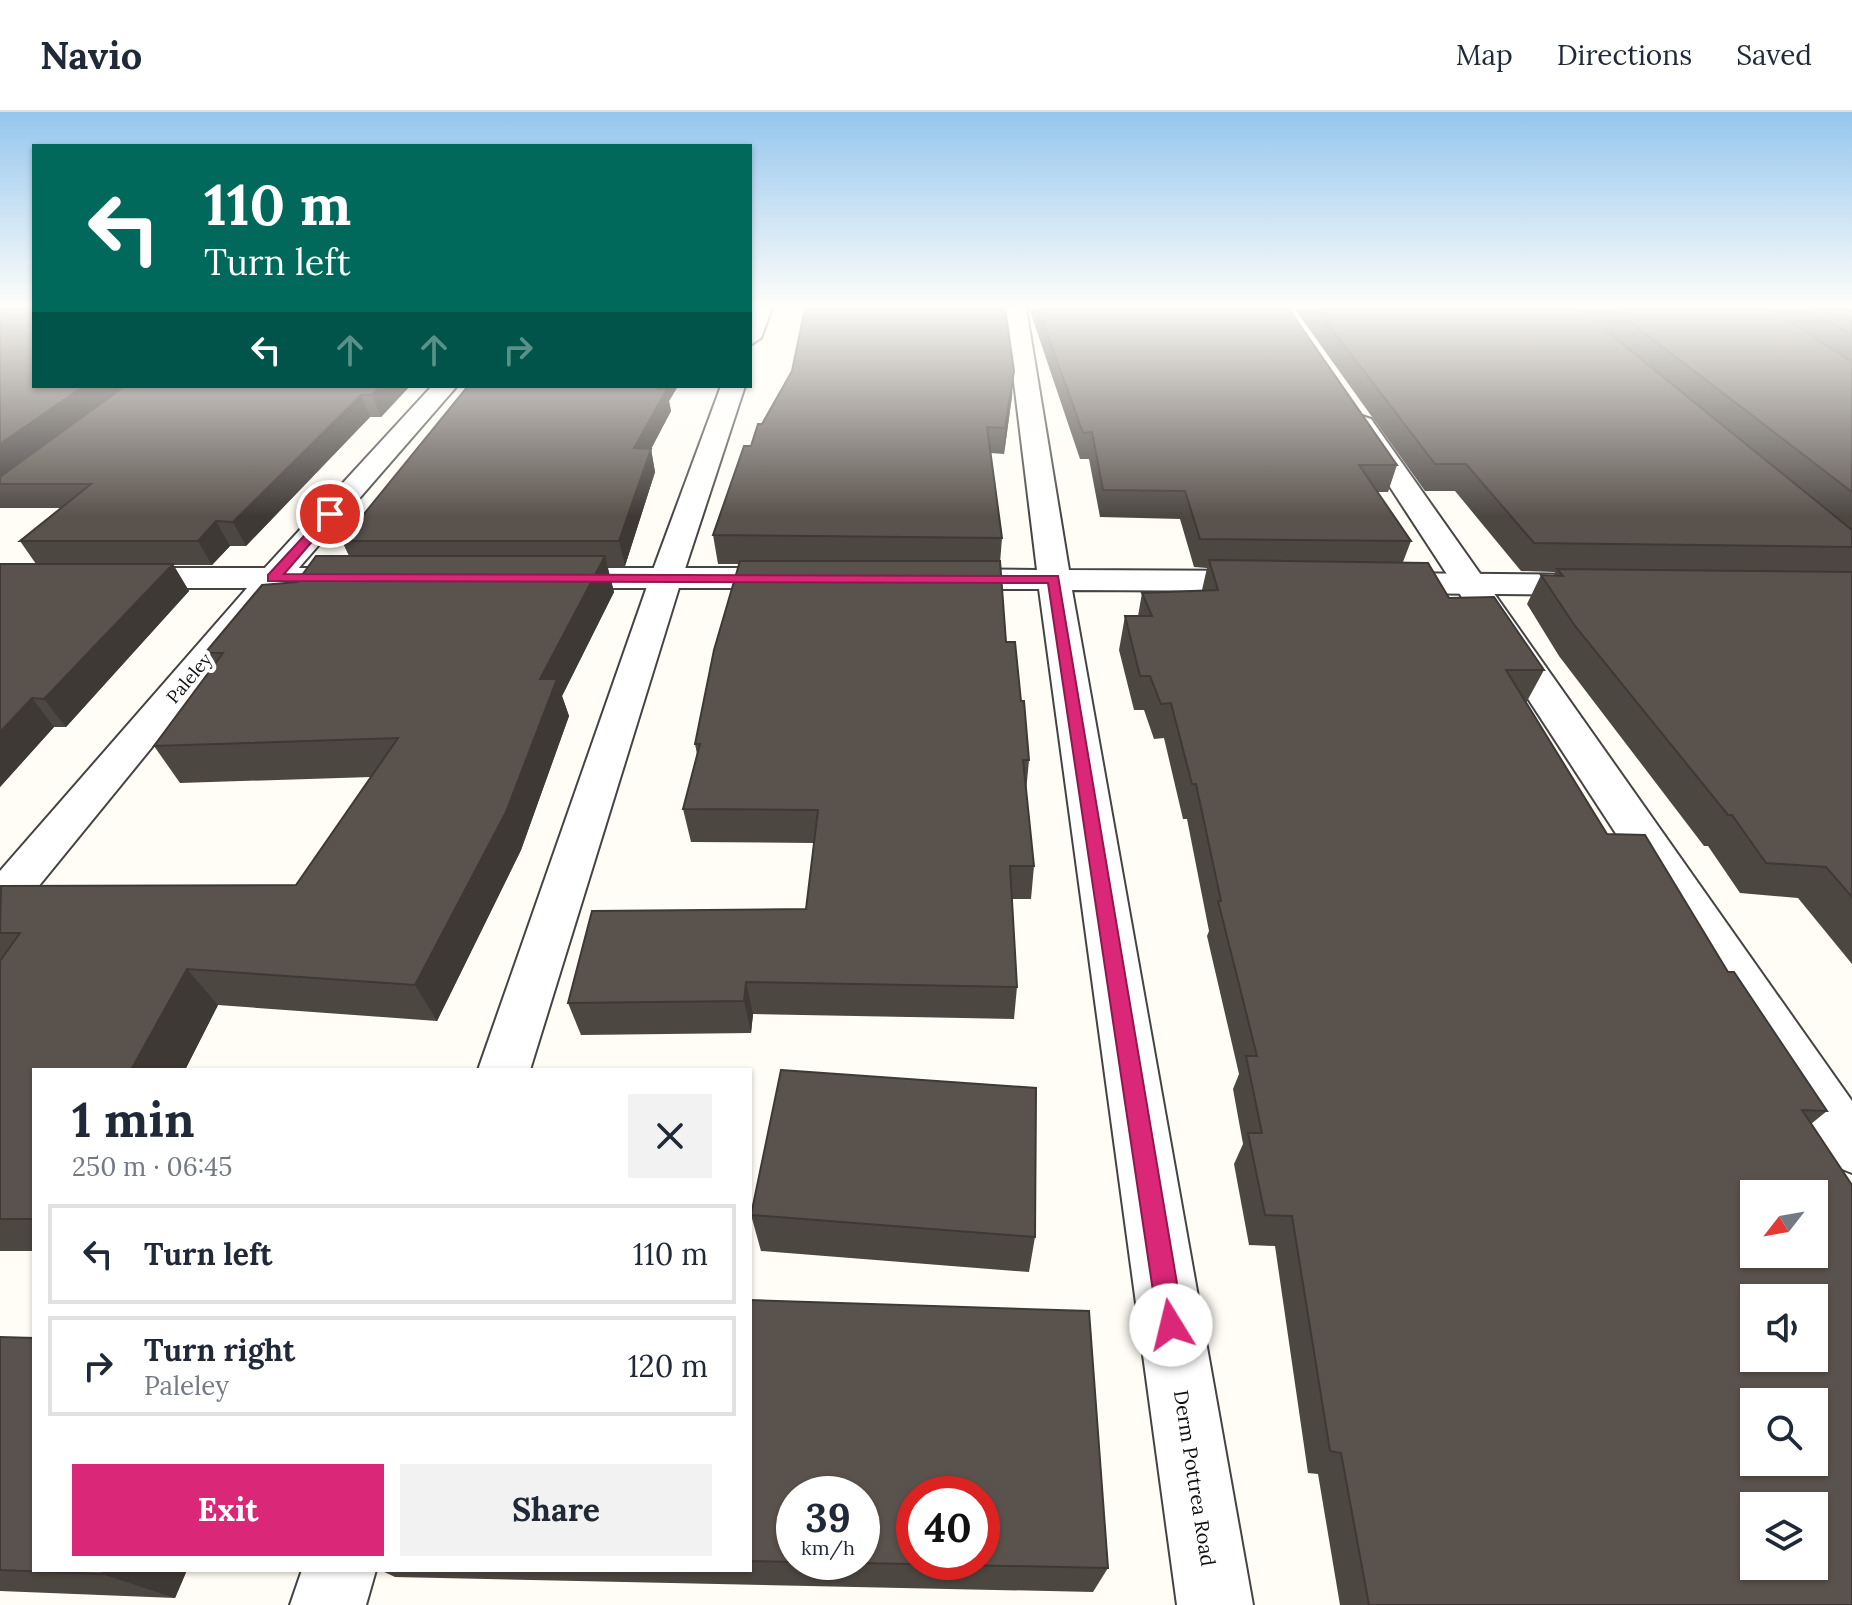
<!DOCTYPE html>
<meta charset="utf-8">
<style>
:root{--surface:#fff;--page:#f2f2f3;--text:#1f2937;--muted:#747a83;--line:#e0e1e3;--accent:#db2777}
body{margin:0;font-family:Lora,serif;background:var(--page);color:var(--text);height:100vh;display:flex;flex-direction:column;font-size:30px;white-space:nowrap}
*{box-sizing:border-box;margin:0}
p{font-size:26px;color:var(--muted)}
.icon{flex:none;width:44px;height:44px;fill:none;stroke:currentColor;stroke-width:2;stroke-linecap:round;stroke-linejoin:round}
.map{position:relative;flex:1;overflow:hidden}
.drawer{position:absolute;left:32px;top:956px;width:720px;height:504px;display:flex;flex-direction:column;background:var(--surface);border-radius:0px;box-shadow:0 2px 6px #0004}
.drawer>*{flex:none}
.top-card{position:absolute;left:32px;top:32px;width:720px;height:244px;border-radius:0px;box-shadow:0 2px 6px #0004;background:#00695c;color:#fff;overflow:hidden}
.needle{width:52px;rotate:239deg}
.fabs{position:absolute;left:1740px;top:1068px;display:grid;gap:16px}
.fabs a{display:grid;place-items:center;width:88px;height:88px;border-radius:0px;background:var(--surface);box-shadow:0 2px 6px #0004;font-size:40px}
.speed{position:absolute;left:776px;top:1364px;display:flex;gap:16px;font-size:40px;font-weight:700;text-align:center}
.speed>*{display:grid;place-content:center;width:104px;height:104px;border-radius:50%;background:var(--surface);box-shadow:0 2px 6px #0004;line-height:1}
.speed small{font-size:20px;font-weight:400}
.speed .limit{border:12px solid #d22;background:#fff;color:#111}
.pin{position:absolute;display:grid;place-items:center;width:68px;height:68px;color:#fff;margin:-34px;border:4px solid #fff;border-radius:50%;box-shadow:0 2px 8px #0007}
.me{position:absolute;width:88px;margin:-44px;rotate:351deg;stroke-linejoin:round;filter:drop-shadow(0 0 6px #0008)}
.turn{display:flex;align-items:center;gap:28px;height:168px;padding:0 40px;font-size:36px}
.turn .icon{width:104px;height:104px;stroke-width:2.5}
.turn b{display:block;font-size:56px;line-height:68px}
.lanes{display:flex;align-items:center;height:76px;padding:0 40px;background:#0003;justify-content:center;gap:40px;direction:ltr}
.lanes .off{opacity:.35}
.round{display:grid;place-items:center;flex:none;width:84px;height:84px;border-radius:0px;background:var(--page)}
.head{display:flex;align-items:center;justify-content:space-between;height:136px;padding:0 40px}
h1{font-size:48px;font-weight:700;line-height:60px}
.button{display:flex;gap:16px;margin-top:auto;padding:16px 40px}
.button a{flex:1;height:92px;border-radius:0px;background:var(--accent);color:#fff;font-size:32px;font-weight:700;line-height:92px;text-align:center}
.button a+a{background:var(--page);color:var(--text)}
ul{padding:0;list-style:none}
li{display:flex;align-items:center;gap:24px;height:100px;margin:0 16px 12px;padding:0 24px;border:4px solid var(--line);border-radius:0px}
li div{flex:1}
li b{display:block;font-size:30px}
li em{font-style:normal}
header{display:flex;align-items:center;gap:48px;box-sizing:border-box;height:112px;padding:0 40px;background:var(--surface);border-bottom:2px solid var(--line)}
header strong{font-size:38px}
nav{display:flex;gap:44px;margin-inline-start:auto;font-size:28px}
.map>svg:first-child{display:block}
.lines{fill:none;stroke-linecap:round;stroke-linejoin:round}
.minor-casing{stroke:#444;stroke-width:4}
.tertiary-casing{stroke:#444;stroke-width:4}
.minor{fill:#fff;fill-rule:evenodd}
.tertiary{fill:#fff;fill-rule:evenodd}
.wall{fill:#4d4742}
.shaded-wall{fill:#3f3936}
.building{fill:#5a524d;stroke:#3f3936;stroke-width:2;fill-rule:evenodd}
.route{fill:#db2777;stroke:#8e194d;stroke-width:2}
.labels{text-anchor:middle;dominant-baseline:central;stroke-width:8;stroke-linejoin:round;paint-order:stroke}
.far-street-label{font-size:18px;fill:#111;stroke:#fff}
.street-label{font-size:20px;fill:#111;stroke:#fff}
</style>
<header>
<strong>Navio</strong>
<nav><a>Map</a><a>Directions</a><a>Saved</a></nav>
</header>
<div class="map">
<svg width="1852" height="1493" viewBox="0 0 1852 1493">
<rect width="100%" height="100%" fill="#fffdf5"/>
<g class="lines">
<g class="minor-casing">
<g id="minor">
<polygon points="751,196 772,196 761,226 750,233"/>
<polygon points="432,274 457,274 284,473 16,802 0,807 0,759 262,459"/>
<polygon points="721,274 745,274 682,466 530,958 478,958 650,466"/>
<polygon points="1362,304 1371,307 1852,989 1852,1061 1832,1053 1349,312 1353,307"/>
<polygon points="302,1458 376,1458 366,1493 290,1493"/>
</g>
</g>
<g class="tertiary-casing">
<g id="tertiary">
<polygon points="1005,196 1026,196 1069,458 1266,459 1277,462 1282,469 1277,476 1266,479 1072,478 1253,1493 1177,1493 1039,477 942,477 931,474 926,467 931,460 942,457 1037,458"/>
<polygon points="0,456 358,456 369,459 374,466 369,473 358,476 0,476"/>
<polygon points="550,456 794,456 805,459 810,466 805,473 794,476 550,476 539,473 534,466 539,459"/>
<polygon points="1382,461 1598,463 1610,466 1614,473 1610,480 1598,483 1382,481 1371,478 1366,471 1371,464"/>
</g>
</g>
<use href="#minor" class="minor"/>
<use href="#tertiary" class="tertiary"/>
</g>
<g class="wall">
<polygon points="0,196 34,274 410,274 381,305 370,305 246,434 230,434 212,453 173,453 189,479 66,615 54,615 0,675 36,452 20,429 61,396 0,396"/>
<polygon points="1029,196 1288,196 1397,353 1388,380 1377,380 1411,429 1403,450 1544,558 1526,591 1607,722 1728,860 1827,999 1811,1012 1852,1493 1340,1493 1318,1362 1308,1361 1275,1134 1249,1133 1234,1052 1243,1032 1233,977 1239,962 1207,824 1209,819 1187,707 1183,707 1164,626 1154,627 1144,598 1134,598 1119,538 1125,504 1138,504 1142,481 1202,478 1207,456 1194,455 1180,407 1100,405 1089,347 1080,347"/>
<polygon points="1294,196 1852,196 1852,852 1798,786 1740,781 1708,734 1704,734 1559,544 1527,492 1541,463 1553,464 1555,460 1521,459 1455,379 1425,379"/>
<polygon points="468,274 678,274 669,289 671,299 651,337 655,360 625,454 607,454 614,480 562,584 569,604 521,738 437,909 218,893 185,958 34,958 34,1139 0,1139 0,775 296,773 371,665 180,671 154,634 213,554 205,541 297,470 349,444 342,429"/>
<polygon points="1012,284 1004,342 990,341 1002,426 1000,451 1006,530 1021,589 1029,648 1026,680 1034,754 1031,787 1012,787 1017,875 1014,907 753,902 751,921 581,923 568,891 806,797 814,731 691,730 683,697 697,642 695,632 739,452 718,452 713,423 751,334"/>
<polygon points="751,1103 1035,1125 1029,1160 761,1139"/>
<polygon points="750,1188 1108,1456 1093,1480 395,1465 380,1458 750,1458"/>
<polygon points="0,1225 187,1458 175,1486 0,1479"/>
</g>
<g class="shaded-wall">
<polygon points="1014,259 1012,284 1004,342 1005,316"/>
<polygon points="84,274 127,274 0,366 0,332"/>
<polygon points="381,274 410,274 381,305 372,283"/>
<polygon points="660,274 678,274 669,289 671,299 651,337 655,360 625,454 619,429 634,336"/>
<polygon points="361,283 370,305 246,434 233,410"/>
<polygon points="216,409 230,434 212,453 198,429"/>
<polygon points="605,444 614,480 562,584 569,604 521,738 437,909 415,873 540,567"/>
<polygon points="173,452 189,479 66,615 44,587"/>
<polygon points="32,586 54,615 0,675 0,620"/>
<polygon points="187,857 218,893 185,958 131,958"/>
<polygon points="746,870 753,902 751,921 744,889"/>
<polygon points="104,1458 187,1458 175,1486 102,1462"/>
</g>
<g class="building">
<polygon points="0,196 34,196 34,274 84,274 0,332"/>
<polygon points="805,196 1005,196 1014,259 1005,316 987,315 1002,426 713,423 744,334 751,334 758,312 762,312 792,259"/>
<polygon points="1038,196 1288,196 1397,353 1359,353 1411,429 1200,427 1185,379 1103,378 1092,320 1083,321"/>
<polygon points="1316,196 1578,196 1852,418 1852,435 1534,431 1466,352 1435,352"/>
<polygon points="1612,196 1768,196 1852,250 1852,380"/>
<polygon points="1805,196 1852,196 1852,223"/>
<polygon points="125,274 381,274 372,283 361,283 233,410 216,409 198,429 20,429 91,372 0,372 0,365"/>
<polygon points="468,274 660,274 658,277 667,277 634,336 651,337 619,429 342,429"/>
<polygon points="316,444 605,444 540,567 557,567 506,700 415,873 187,857 131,958 34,958 34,1107 0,1107 0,849 20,821 0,821 1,774 296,773 398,626 154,634 223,541 205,541 262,473 297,470"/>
<path d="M1209,448L1428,451L1449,486L1494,485L1544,558H1506L1607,722L1645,723L1728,860H1734L1827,999L1802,998L1852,1073V1493H1369L1341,1341L1330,1339L1292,1104L1265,1103L1248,1021H1262L1246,944H1257L1218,789H1221L1196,672H1192L1171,591L1161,592L1150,564H1140L1125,504H1152L1142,481L1218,478ZM1754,1082H1814V1142H1754ZM1754,1186H1814V1246H1754ZM1754,1290H1814V1350H1754ZM1754,1394H1814V1454H1754Z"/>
<polygon points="740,449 1000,449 1006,530 1015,530 1021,589 1024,589 1029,648 1023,648 1034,754 1010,754 1017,875 746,870 744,889 568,891 592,799 806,797 818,698 683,697 700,632 695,632 714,538"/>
<polygon points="0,452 173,452 44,587 32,586 0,620"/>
<polygon points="1557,457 1852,460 1852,785 1826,755 1766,751 1732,703 1728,703 1575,514 1541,463 1563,464"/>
<polygon points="781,958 1036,976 1035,1125 751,1103"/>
<path d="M750,1188L1089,1199L1108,1456L814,1450H862V1382H794V1450L750,1449ZM914,1382H982V1450H914Z"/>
<polygon points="0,1225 34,1226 34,1458 104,1458 102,1462 0,1458"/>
</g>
<linearGradient id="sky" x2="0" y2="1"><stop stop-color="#95c6ee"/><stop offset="0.48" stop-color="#fffefa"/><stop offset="1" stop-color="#fffefa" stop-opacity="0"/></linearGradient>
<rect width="1852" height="405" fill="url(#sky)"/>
<polygon class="route" points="326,400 336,402 284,462 1058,464 1184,1213 1180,1222 1171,1226 1162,1222 1158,1213 1048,471 268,469 268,463"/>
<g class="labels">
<g class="far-street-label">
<text transform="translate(189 566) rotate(-50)">Paleley</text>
</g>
<g class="street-label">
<text transform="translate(1195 1366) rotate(81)">Derm Pottrea Road</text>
</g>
</g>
</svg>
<div class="fabs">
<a><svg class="needle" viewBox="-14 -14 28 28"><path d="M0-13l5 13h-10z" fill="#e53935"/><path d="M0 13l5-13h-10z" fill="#747a83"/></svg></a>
<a><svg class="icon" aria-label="sound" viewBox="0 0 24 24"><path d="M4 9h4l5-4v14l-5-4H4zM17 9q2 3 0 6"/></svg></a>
<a><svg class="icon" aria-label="search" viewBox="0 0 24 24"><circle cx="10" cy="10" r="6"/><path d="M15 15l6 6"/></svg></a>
<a><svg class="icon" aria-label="layers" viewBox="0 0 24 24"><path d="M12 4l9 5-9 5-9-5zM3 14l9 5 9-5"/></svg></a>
</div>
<div class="speed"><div>39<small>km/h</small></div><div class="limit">40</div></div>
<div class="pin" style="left:330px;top:402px;background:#d93025"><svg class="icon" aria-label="arrive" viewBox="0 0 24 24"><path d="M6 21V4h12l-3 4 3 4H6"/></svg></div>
<svg class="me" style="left:1171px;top:1213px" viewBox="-20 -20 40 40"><circle r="19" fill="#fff"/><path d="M0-13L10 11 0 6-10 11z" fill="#db2777"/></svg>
<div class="top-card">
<div class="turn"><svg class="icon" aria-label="left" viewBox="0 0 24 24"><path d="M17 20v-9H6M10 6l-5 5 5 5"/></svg><div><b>110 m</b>Turn left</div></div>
<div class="lanes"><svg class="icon" aria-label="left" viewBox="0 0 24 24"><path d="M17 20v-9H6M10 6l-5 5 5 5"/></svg><svg class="icon off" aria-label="ahead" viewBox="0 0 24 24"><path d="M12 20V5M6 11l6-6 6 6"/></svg><svg class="icon off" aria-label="ahead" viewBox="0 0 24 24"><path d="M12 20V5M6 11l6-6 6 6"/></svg><svg class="icon off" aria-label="right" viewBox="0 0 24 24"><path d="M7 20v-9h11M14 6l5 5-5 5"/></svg></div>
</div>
<section class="drawer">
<div class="head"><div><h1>1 min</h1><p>250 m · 06:45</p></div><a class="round"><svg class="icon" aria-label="close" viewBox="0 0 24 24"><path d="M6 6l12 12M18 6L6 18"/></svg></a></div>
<ul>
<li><svg class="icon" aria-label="left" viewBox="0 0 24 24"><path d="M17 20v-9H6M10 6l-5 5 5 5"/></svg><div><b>Turn left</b></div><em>110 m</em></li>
<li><svg class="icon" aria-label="right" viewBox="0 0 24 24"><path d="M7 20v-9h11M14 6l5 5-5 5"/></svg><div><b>Turn right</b><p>Paleley</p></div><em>120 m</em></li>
</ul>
<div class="button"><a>Exit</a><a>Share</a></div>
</section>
</div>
